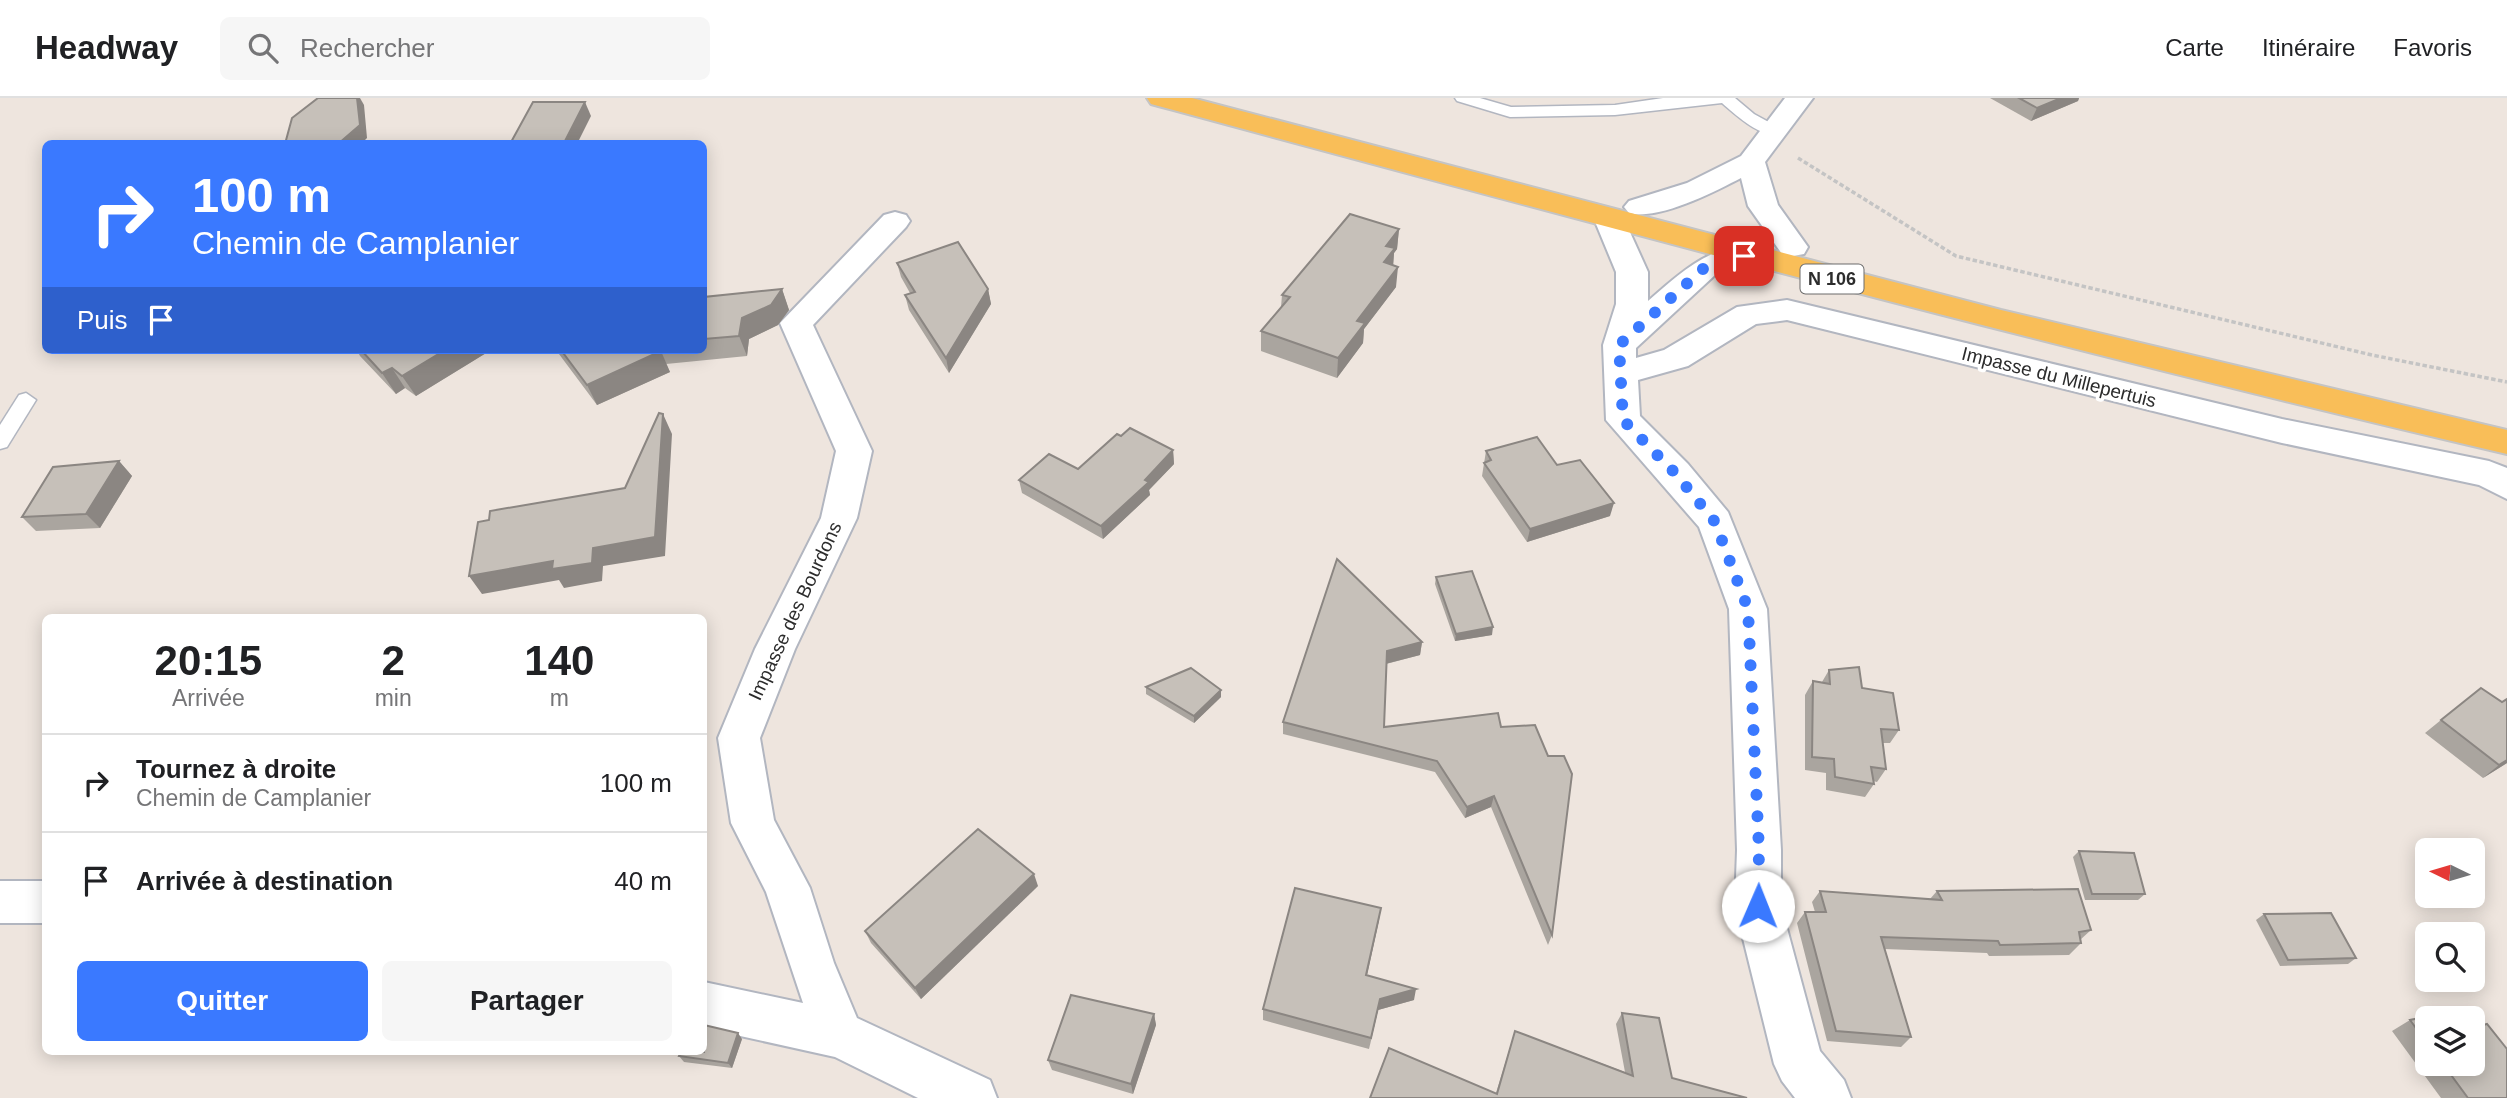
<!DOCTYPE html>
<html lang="fr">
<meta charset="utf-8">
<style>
:root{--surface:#fff;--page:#f6f6f6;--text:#202124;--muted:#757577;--line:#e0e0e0;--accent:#3a79ff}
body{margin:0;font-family:Arial,sans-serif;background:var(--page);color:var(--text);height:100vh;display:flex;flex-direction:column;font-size:26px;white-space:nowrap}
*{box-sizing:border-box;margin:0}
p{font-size:23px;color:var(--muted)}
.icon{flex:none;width:38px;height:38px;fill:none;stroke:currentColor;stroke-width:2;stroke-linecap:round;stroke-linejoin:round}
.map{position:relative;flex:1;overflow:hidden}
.sheet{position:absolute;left:42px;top:516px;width:665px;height:441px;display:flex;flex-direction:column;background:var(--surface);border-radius:10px;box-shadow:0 4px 18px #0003}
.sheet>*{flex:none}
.guide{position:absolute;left:42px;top:42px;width:665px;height:214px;border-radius:10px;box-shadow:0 4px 18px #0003;background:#3a79ff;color:#fff;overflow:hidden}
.needle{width:46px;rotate:275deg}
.controls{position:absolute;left:2415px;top:740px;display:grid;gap:14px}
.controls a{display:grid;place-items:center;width:70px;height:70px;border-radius:10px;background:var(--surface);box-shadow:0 4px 18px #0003;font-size:35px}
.pin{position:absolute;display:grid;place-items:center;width:60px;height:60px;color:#fff;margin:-30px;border-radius:14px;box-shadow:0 4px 10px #0006}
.me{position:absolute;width:77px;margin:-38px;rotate:1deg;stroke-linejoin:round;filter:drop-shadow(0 0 5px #0008)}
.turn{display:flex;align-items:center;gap:24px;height:147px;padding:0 35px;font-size:32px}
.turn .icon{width:91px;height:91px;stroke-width:2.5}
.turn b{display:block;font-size:49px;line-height:60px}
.then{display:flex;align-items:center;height:66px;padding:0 35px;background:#0003;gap:14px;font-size:26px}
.eta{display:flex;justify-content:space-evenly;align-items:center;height:119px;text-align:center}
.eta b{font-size:42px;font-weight:600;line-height:49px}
.action{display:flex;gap:14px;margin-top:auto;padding:14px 35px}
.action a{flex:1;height:80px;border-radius:10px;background:var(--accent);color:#fff;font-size:28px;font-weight:600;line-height:80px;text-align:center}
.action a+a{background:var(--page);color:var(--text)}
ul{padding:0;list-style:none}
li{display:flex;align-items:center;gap:21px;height:98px;padding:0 35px;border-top:2px solid var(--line)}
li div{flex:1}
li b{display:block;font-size:26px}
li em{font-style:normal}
header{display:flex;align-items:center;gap:42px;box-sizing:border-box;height:98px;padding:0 35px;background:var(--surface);border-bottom:2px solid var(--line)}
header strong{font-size:33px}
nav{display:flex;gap:38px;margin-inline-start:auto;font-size:24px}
.search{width:490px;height:63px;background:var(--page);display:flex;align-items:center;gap:18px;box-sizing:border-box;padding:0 24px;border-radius:10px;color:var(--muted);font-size:26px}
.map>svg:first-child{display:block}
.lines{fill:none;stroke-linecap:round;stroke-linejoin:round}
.service-casing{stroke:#b2b6c0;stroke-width:3}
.minor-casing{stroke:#b2b6c0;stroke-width:4}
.primary-casing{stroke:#c4c4c4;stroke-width:4}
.path{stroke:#c4c4c4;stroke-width:3.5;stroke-dasharray:4.5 2.5;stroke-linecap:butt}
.service{fill:#fff;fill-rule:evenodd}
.minor{fill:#fff;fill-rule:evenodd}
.primary{fill:#f9be58;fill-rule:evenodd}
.wall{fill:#aaa59f}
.shaded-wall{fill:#8b8682}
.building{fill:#c6c0b9;stroke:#8b8682;stroke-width:2}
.route{stroke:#3a79ff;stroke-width:12;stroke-dasharray:0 21.6}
.labels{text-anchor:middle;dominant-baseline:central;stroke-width:7;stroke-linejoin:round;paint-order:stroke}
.shield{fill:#fff;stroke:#6b6b6b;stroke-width:2}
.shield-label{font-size:18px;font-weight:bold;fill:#2c2c2c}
.street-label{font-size:19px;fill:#2c2c2c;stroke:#fff}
</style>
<header>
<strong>Headway</strong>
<div class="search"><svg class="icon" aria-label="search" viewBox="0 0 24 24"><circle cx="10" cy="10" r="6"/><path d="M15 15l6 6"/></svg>Rechercher</div>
<nav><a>Carte</a><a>Itinéraire</a><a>Favoris</a></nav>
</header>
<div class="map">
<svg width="2507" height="1000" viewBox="0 0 2507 1000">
<rect width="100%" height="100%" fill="#eee5de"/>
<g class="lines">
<g class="service-casing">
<g id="service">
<path d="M1455,0H1480L1511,9L1615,7L1663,0H1735L1754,16L1785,33L1783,36C1762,42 1736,17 1722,5L1615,17L1510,19L1457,3Z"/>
<polygon points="26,295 36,302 7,349 0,351 0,327 19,297"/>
</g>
</g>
<g class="minor-casing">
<g id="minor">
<path d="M1785,0H1813L1765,64L1778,107L1808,149L1804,156L1793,158L1782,156L1748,108L1741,80C1714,94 1658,123 1629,115L1624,109L1629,103L1687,85L1741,58Z"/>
<path d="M1609,112L1620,115L1624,121L1648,174V203C1676,179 1714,141 1755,151L1759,158L1755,165L1715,177L1636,250V260L1664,252L1737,209L1787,202L2282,321L2489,363L2507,370V401L2479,387L2282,345L1787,222L1756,226L1688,268L1638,282L1640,318L1688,366L1728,414L1767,511L1781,752V808L1820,953L1844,982L1851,1000H1795L1782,983L1774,966L1735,808L1737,752L1729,511L1699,429L1606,322L1603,247L1616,206V174L1594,121L1598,115Z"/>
<polygon points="895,114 906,117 910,123 906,129 813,227 872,353 857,420 795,551 760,640 774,722 810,790 834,865 857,920 990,982 997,1000 918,1000 835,959 704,930 704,884 803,905 766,794 731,725 718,640 755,551 821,420 836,353 780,225 884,117"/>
<rect x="0" y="783" width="46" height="42"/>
</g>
</g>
<g class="primary-casing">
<path id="primary" d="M1147,0H1192L2001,212L2507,332V356C2052,250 1602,128 1151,6Z"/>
</g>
<polyline class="path" points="1798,60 1956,158 2372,257 2507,284"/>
<use href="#service" class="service"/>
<use href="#minor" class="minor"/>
<use href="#primary" class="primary"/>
</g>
<g class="wall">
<polygon points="1990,0 2079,0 2078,3 2031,23"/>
<polygon points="1399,131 1397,151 1394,155 1393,167 1396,189 1364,231 1363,245 1337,280 1261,253 1261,233 1281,209 1282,197"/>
<polygon points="897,165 988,191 991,206 949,275 909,212 905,197 910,195 901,179"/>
<polygon points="782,191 789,212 778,227 749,241 747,258 666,266 670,274 597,307 556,252 704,252 704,199"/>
<polygon points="357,252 491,252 416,298 405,290 396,296 360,258"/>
<polygon points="1121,338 1173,352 1174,366 1149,392 1150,397 1103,441 1022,395 1019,382 1078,371"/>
<polygon points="1486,353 1557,367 1610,418 1527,444 1482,378"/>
<polygon points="119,363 132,378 100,430 36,433 22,419"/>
<polygon points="1436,479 1492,537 1455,543 1435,486"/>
<polygon points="1422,544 1420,557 1386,566 1384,629 1498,615 1552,837 1548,847 1491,709 1465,720 1435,674 1283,636 1283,624"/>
<polygon points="1829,572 1862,590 1899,632 1890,645 1882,645 1886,671 1877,684 1873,683 1874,686 1865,699 1826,692 1826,675 1805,672 1805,597 1813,583 1822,584"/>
<polygon points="1146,589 1221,599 1194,625 1146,596"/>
<polygon points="2507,601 2507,665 2483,680 2425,635 2441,622 2502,604"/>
<polygon points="2079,753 2145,796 2138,802 2085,802 2073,759"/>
<polygon points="1038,788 921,901 871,845 865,833"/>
<polygon points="1820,793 1930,801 1937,793 2091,832 2080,842 2081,845 2069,857 1989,858 1987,855 1885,851 1911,939 1901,949 1827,943 1797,825 1805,814 1815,814 1812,804"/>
<polygon points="2264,816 2356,860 2348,866 2280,868 2256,822"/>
<polygon points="1379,822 1367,878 1414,902 1378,912 1369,951 1263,922 1263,911"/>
<polygon points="1622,915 1672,980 1496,995 1515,933 1625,974 1616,926"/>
<polygon points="1154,916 1156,927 1133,996 1052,972 1048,962"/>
<polygon points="2427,920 2427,966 2473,966 2476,929 2507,1000 2441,1000 2392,933 2410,922"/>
<polygon points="742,941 732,970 684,964 679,958"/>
</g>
<g class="shaded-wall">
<polygon points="357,0 360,0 364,7 367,40 361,46 338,46"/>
<polygon points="2061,0 2079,0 2078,3 2031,23 2037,10"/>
<polygon points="585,4 591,18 577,46 564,46"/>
<polygon points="1399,131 1397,151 1394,155 1393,170 1382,184 1386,148"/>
<polygon points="1398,169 1396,189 1364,231 1363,245 1337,280 1338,260 1357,223"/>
<polygon points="782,191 789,212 778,227 749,241 747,258 739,238 742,220"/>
<polygon points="988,191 991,206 949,275 946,260"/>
<polygon points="445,252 491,252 416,298 402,278"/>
<polygon points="661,253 670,274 597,307 587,287"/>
<polygon points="392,270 405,290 396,296 382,275"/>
<polygon points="663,316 672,336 665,458 603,468 602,483 564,490 559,482 482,496 469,478 593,450 655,439"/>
<polygon points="1173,352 1174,366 1149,392 1150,397 1103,441 1101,428"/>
<polygon points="119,363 132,378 100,430 86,416"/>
<polygon points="1614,405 1610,418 1527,444 1530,431"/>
<polygon points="1493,529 1492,537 1455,543 1456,536"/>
<polygon points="1422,544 1420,557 1385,566 1387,553"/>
<polygon points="1221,592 1221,599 1194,625 1194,618"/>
<polygon points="2507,662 2507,665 2483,680 2499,667"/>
<polygon points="1494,698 1491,709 1465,720 1467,709"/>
<polygon points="1034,776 1038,788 921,901 915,890"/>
<polygon points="1381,810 1379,822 1364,889 1366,877"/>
<polygon points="1416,891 1414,902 1378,912 1369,951 1380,901"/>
<polygon points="1154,916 1156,927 1133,996 1131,986"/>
<polygon points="738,935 742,941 732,970 728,965"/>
</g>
<g class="building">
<polygon points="318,0 357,0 360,27 338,46 285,46 292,20"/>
<polygon points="2019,0 2061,0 2037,10"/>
<polygon points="533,4 585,4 564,45 510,46"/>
<polygon points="1350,116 1399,131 1386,148 1395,150 1384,164 1398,169 1357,223 1365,225 1338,260 1261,233 1290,199 1282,197"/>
<polygon points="958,144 988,191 946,260 905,197 915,194 897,165"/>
<polygon points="782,191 771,207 742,220 739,238 704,241 704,199"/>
<polygon points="361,252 445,252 402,278 392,270 382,275"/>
<polygon points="561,252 660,252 661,253 587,287"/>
<polygon points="659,315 663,316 655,439 593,450 592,465 552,471 553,463 469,478 478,424 489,422 490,413 625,390"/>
<polygon points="1130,330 1173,352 1145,382 1149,384 1101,428 1019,382 1049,356 1078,371 1117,336 1121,338"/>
<polygon points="1537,339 1557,367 1580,362 1614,405 1530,431 1484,365 1491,362 1486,353"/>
<polygon points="119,363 86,416 22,419 53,369"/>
<polygon points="1337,461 1422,544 1387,553 1384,629 1498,615 1501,629 1535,627 1548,658 1564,658 1572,676 1552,837 1494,698 1467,709 1437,663 1283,624"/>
<polygon points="1472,473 1493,529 1456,536 1436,479"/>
<polygon points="1859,569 1862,590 1893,595 1899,632 1881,631 1886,671 1871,669 1874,686 1835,679 1834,661 1812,659 1813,583 1830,586 1829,572"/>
<polygon points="1191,570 1221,592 1194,618 1146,589"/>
<polygon points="2481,590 2502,604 2507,601 2507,662 2499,667 2441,622"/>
<polygon points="978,731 1034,776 915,890 865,833"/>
<polygon points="2079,753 2134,755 2145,796 2092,796"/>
<polygon points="1295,790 1381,810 1366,877 1416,891 1380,901 1371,940 1263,911"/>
<polygon points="2078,791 2091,832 2079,834 2081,845 2000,847 1998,843 1881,839 1911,939 1836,933 1805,814 1826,814 1820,793 1942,802 1937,793"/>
<polygon points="2331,815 2356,860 2288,862 2264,816"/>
<polygon points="1071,897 1154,916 1131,986 1048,962"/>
<polygon points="2462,911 2470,920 2427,920 2427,945 2410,922"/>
<polygon points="1622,915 1659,920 1672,980 1747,1000 1370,1000 1389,950 1497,996 1515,933 1633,978"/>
<polygon points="2473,924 2476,929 2487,926 2507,951 2507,1000 2468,1000 2443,966 2473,966"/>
<polygon points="704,927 738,935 728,965 679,958 681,954 704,954"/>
</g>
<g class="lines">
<polyline class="route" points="1744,158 1704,170 1619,247 1623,322 1675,375 1715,424 1748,511 1759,752 1758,808"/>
</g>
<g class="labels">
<rect class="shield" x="1800.5" y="166.5" width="63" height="29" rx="5"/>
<g class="shield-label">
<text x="1832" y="181">N 106</text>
</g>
<g class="street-label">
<text transform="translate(2059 279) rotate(14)">Impasse du Millepertuis</text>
<text transform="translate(795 513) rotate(-65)">Impasse des Bourdons</text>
</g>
</g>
</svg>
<div class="controls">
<a><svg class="needle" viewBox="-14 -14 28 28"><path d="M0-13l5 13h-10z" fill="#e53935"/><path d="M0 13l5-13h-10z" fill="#757577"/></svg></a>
<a><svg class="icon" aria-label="search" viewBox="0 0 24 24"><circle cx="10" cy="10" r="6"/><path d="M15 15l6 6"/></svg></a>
<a><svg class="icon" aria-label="layers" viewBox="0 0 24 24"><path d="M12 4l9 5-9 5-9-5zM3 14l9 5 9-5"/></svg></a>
</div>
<div class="pin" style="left:1744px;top:158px;background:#d93025"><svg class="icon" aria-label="arrive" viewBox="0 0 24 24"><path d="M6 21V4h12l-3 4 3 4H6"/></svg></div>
<svg class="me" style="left:1758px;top:808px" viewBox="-20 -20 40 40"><circle r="19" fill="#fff"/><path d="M0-13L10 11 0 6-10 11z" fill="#3a79ff"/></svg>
<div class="guide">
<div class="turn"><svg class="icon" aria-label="right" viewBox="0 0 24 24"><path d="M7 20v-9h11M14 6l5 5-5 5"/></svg><div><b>100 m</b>Chemin de Camplanier</div></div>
<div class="then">Puis<svg class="icon" aria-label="arrive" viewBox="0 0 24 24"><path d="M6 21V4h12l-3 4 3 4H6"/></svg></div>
</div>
<section class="sheet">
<div class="eta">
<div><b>20:15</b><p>Arrivée</p></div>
<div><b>2</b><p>min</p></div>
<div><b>140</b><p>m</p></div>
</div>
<ul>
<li><svg class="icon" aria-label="right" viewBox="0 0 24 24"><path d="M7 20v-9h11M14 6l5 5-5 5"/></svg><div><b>Tournez à droite</b><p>Chemin de Camplanier</p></div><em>100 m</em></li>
<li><svg class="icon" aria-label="arrive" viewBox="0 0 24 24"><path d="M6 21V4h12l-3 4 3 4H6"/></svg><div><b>Arrivée à destination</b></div><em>40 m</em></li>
</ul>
<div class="action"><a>Quitter</a><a>Partager</a></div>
</section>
</div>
